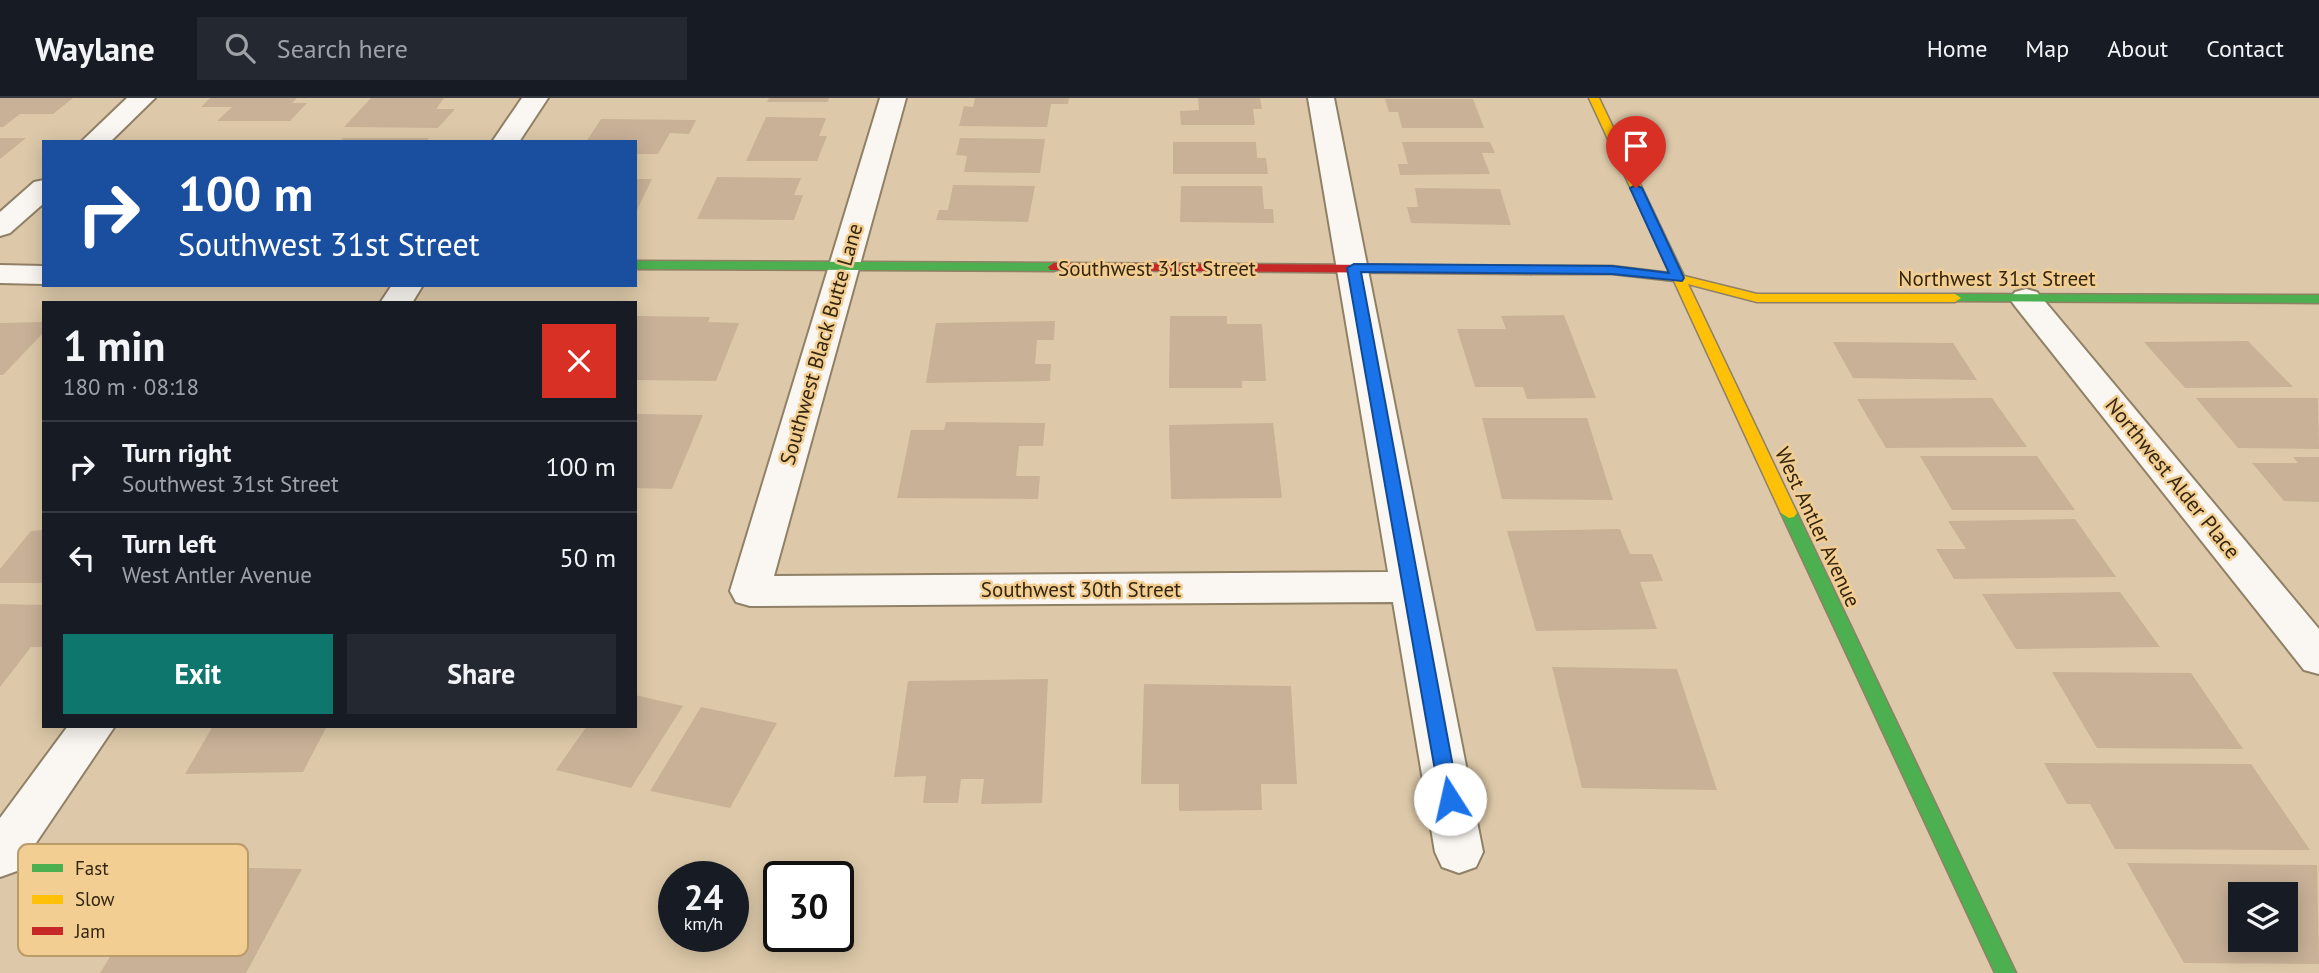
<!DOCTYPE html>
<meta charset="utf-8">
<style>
:root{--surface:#171b24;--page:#242831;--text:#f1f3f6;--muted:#9ea1a6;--line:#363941;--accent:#0f766e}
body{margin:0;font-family:"PT Sans",sans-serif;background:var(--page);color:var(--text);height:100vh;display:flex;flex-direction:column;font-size:26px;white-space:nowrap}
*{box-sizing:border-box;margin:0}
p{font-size:23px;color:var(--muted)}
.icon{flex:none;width:38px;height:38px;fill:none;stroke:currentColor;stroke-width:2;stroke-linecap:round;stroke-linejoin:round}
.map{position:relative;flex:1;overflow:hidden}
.sheet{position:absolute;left:42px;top:203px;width:595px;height:427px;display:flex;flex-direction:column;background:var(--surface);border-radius:0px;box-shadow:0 4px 18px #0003}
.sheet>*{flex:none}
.guide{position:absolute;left:42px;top:42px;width:595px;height:147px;border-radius:0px;box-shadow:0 4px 18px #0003;background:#1a4fa0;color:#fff;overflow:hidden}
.controls{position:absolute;left:2228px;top:784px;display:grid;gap:14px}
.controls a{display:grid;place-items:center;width:70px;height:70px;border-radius:0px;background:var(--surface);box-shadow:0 4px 18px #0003;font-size:35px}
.speed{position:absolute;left:658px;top:763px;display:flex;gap:14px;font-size:35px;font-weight:700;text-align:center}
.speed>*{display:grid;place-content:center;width:91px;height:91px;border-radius:50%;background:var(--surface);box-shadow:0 4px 18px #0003;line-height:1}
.speed small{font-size:18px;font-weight:400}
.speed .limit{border:4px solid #111;border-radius:10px;background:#fff;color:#111}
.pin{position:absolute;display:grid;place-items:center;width:60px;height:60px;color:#fff;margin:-72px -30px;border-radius:50% 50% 50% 0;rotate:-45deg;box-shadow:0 0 7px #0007}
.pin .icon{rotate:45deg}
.me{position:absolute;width:77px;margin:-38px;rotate:350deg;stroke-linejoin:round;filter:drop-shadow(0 0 5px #0008)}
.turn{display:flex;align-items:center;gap:24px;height:147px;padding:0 21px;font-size:32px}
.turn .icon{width:91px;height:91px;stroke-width:2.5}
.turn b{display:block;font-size:49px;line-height:60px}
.round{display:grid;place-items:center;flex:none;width:74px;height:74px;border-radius:0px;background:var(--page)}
.overview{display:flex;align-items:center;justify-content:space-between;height:119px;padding:0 21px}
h1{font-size:42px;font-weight:700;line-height:52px}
.button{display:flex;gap:14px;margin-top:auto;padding:14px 21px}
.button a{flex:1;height:80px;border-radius:0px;background:var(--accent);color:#fff;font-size:28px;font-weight:700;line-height:80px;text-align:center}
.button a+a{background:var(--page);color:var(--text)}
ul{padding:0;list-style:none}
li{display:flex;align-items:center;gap:21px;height:91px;padding:0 21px;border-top:2px solid var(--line)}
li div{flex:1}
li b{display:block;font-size:26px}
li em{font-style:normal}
header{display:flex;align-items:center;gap:42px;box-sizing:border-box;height:98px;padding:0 35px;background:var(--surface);border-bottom:2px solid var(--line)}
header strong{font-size:33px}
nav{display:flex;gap:38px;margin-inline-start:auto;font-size:24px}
.search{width:490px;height:63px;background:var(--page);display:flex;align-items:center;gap:18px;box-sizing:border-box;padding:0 24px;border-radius:0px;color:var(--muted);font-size:26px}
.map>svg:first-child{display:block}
.building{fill:#c8b197;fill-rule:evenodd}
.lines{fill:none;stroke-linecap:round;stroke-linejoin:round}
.street-casing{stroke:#8f8066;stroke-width:4}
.fast-casing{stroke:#8f8066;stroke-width:3}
.slow-casing{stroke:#8f8066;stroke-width:3}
.jam-casing{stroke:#8f8066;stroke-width:3}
.street{fill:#faf7f2;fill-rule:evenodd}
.fast{fill:#4caf50;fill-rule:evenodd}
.slow{fill:#ffc107;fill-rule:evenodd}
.jam{fill:#c62828;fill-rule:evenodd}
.route{fill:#1a73e8;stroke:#114b97;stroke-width:2}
.labels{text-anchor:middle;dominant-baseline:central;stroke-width:5;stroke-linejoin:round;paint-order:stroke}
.street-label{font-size:21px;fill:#34260e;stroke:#f3ce93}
.key{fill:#f3ce93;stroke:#ba9c6b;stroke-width:2}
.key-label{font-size:19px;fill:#34260e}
</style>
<header>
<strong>Waylane</strong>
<div class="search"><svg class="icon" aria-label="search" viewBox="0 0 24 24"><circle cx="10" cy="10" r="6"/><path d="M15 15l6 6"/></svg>Search here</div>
<nav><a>Home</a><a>Map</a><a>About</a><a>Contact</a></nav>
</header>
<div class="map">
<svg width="2319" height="875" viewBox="0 0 2319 875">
<rect width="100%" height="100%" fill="#ddc9a9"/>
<g class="building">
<polygon points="0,0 73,0 53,16 20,16 3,29 0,29"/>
<polygon points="210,0 297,0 292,5 307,5 290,23 217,23 232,9 201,9"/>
<polygon points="371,0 444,0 436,11 455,11 438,30 344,29"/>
<polygon points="769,0 829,0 828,4 767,4"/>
<polygon points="975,0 1069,0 1068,6 1051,6 1047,29 959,28 964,8 973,9"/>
<polygon points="1198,0 1260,0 1262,11 1253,11 1255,27 1181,27 1180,13 1199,12"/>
<polygon points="1385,1 1473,1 1484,30 1402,30 1398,14 1389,14"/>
<polygon points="766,19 826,20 819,38 827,38 817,63 746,63"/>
<polygon points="601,21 696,22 689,36 670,35 658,56 635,56 635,44 586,44"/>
<polygon points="0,40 26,40 0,61"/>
<polygon points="343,40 429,40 426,44 339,44"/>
<polygon points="960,40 1045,41 1040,75 964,74 967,58 956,57"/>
<polygon points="1173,44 1256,44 1257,60 1266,60 1268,76 1173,76"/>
<polygon points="1402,44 1490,44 1495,55 1482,55 1490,76 1400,77 1398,66 1408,66"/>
<polygon points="717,79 801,80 794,97 803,97 794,122 697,121"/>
<polygon points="635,81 652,81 635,116"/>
<polygon points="953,87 1035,88 1028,124 936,122 939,112 948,112"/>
<polygon points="1181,88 1262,88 1264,111 1273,111 1274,125 1180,124"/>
<polygon points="1415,90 1500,91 1511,127 1411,125 1407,109 1418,109"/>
<polygon points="1564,217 1596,300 1527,301 1523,289 1475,289 1457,231 1506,231 1501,218"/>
<polygon points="635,218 710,219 708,224 739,225 716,283 635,282"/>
<polygon points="1170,218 1227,218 1227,226 1262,226 1266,283 1242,283 1242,290 1169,290"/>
<polygon points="1055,223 1054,242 1037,242 1035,266 1051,266 1050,283 926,285 936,225"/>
<polygon points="44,224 44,234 3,277 0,277 0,225"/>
<polygon points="2248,243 2293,289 2185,290 2144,244"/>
<polygon points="1833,244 1953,245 1977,282 1853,280"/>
<polygon points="1992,300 2027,349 1886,350 1857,301"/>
<polygon points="2196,300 2318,300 2319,351 2238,350"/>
<polygon points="635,316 703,317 672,391 635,390"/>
<polygon points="1482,320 1587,320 1613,402 1502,401"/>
<polygon points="946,324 1045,325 1043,348 1019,348 1016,378 1040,378 1038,401 897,400 911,332 944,332"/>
<polygon points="1273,325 1282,400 1171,401 1169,327"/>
<polygon points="1920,358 2037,358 2075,412 1952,412"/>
<polygon points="2293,359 2319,359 2319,404 2284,403 2252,365 2298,365"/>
<polygon points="2075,421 2116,479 1954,481 1936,451 1966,451 1948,423"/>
<polygon points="1620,431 1630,456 1652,456 1663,483 1640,484 1657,531 1536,533 1507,433"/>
<polygon points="44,432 44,485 0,485 0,471 31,433"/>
<polygon points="2120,494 2160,549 2016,551 1982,496"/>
<polygon points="0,506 44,507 44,549 31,549 0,589"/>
<polygon points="1552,569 1677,571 1717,692 1582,690"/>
<polygon points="2052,574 2191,575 2243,651 2097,650"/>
<polygon points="1048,581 1042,705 981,706 984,681 961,681 958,705 923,705 926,678 894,679 908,583"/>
<polygon points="1144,586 1291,588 1297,686 1261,686 1262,712 1179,713 1179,686 1141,686"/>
<polygon points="635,597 683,608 631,690 556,672 587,628 635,628"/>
<polygon points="701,609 777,625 730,710 650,693"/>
<polygon points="213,628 327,628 303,674 185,676"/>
<polygon points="2044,665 2251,666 2310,752 2115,751 2090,706 2067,706"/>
<path d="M2127,765L2317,767L2319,866L2184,865ZM2240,796H2286V842H2240Z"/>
<polygon points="147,768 302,771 246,875 100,875 113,854 92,854"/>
</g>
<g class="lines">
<g class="street-casing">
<g id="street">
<polygon points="127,0 155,0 110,44 81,44"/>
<polygon points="522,0 548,0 519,44 492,44"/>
<polygon points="880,0 906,0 774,478 1388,474 1308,0 1334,0 1483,754 1476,769 1459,775 1442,769 1435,754 1393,504 750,508 736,504 730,493"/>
<polygon points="44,82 44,105 10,135 0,138 0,114 34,84"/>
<polygon points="0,167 44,168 44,186 0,185"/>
<polygon points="392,187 423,187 412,205 380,205"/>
<polygon points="2026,191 2037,194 2319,531 2319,576 2304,572 2015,208 2010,201 2015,194"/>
<polygon points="68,628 115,628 17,773 0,779 0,720"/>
</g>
</g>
<g class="fast-casing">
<g id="fast">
<polygon points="635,163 1054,165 1060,169 1054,173 635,171"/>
<polygon points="1955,196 2319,197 2319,205 1950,203 1949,200"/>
<polygon points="1789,410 1797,415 2016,875 1995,875 1781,415"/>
</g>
</g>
<g class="slow-casing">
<polygon id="slow" points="1589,0 1599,0 1684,178 1757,196 1955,196 1961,200 1955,204 1757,204 1688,186 1797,415 1794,419 1789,420 1781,415 1674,183 1612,176 1531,176 1525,172 1531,168 1612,168 1670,175"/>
</g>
<g class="jam-casing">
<polygon id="jam" points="1054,165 1531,168 1537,172 1531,176 1050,172 1048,169"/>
</g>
<use href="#street" class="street"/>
<use href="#fast" class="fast"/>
<use href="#slow" class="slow"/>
<use href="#jam" class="jam"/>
</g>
<polygon class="route" points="1636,87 1642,90 1684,180 1682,183 1612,176 1361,174 1459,701 1456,707 1450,709 1443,707 1440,701 1347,170 1354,166 1612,168 1669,175 1630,90"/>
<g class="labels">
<g class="street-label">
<text x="1157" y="170">Southwest 31st Street</text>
<text x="1997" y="180">Northwest 31st Street</text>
<text transform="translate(821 246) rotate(-74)">Southwest Black Butte Lane</text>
<text transform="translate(2173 380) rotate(51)">Northwest Alder Place</text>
<text transform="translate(1818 429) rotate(65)">West Antler Avenue</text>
<text x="1081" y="491">Southwest 30th Street</text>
</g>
</g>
<rect x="18" y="746" width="230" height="112" rx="10" class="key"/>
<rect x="32" y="766" width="31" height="8" fill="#4caf50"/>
<rect x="32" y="797" width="31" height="9" fill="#ffc107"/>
<rect x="32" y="829" width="31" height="8" fill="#c62828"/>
<g class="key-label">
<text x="75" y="777">Fast</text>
<text x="75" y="808">Slow</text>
<text x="75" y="840">Jam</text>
</g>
</svg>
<div class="controls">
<a><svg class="icon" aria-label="layers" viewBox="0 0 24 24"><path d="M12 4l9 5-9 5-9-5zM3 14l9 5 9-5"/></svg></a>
</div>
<div class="speed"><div>24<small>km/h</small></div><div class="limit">30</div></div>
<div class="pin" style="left:1636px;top:90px;background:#d93025"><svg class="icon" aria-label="arrive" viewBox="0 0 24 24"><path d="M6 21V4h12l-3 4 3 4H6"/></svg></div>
<svg class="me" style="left:1450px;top:701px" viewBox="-20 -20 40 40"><circle r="19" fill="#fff"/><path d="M0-13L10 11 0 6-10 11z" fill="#1a73e8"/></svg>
<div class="guide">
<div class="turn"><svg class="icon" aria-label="right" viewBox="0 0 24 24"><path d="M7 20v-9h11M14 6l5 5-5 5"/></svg><div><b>100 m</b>Southwest 31st Street</div></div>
</div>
<section class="sheet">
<div class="overview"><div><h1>1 min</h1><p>180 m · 08:18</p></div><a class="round" style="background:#d93025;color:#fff"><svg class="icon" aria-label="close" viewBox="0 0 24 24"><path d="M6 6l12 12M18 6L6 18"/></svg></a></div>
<ul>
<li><svg class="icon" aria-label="right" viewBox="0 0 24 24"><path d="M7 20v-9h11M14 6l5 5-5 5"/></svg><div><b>Turn right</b><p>Southwest 31st Street</p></div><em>100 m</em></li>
<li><svg class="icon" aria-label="left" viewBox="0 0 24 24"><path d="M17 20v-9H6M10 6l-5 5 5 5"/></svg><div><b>Turn left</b><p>West Antler Avenue</p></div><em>50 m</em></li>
</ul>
<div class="button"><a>Exit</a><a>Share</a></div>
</section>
</div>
